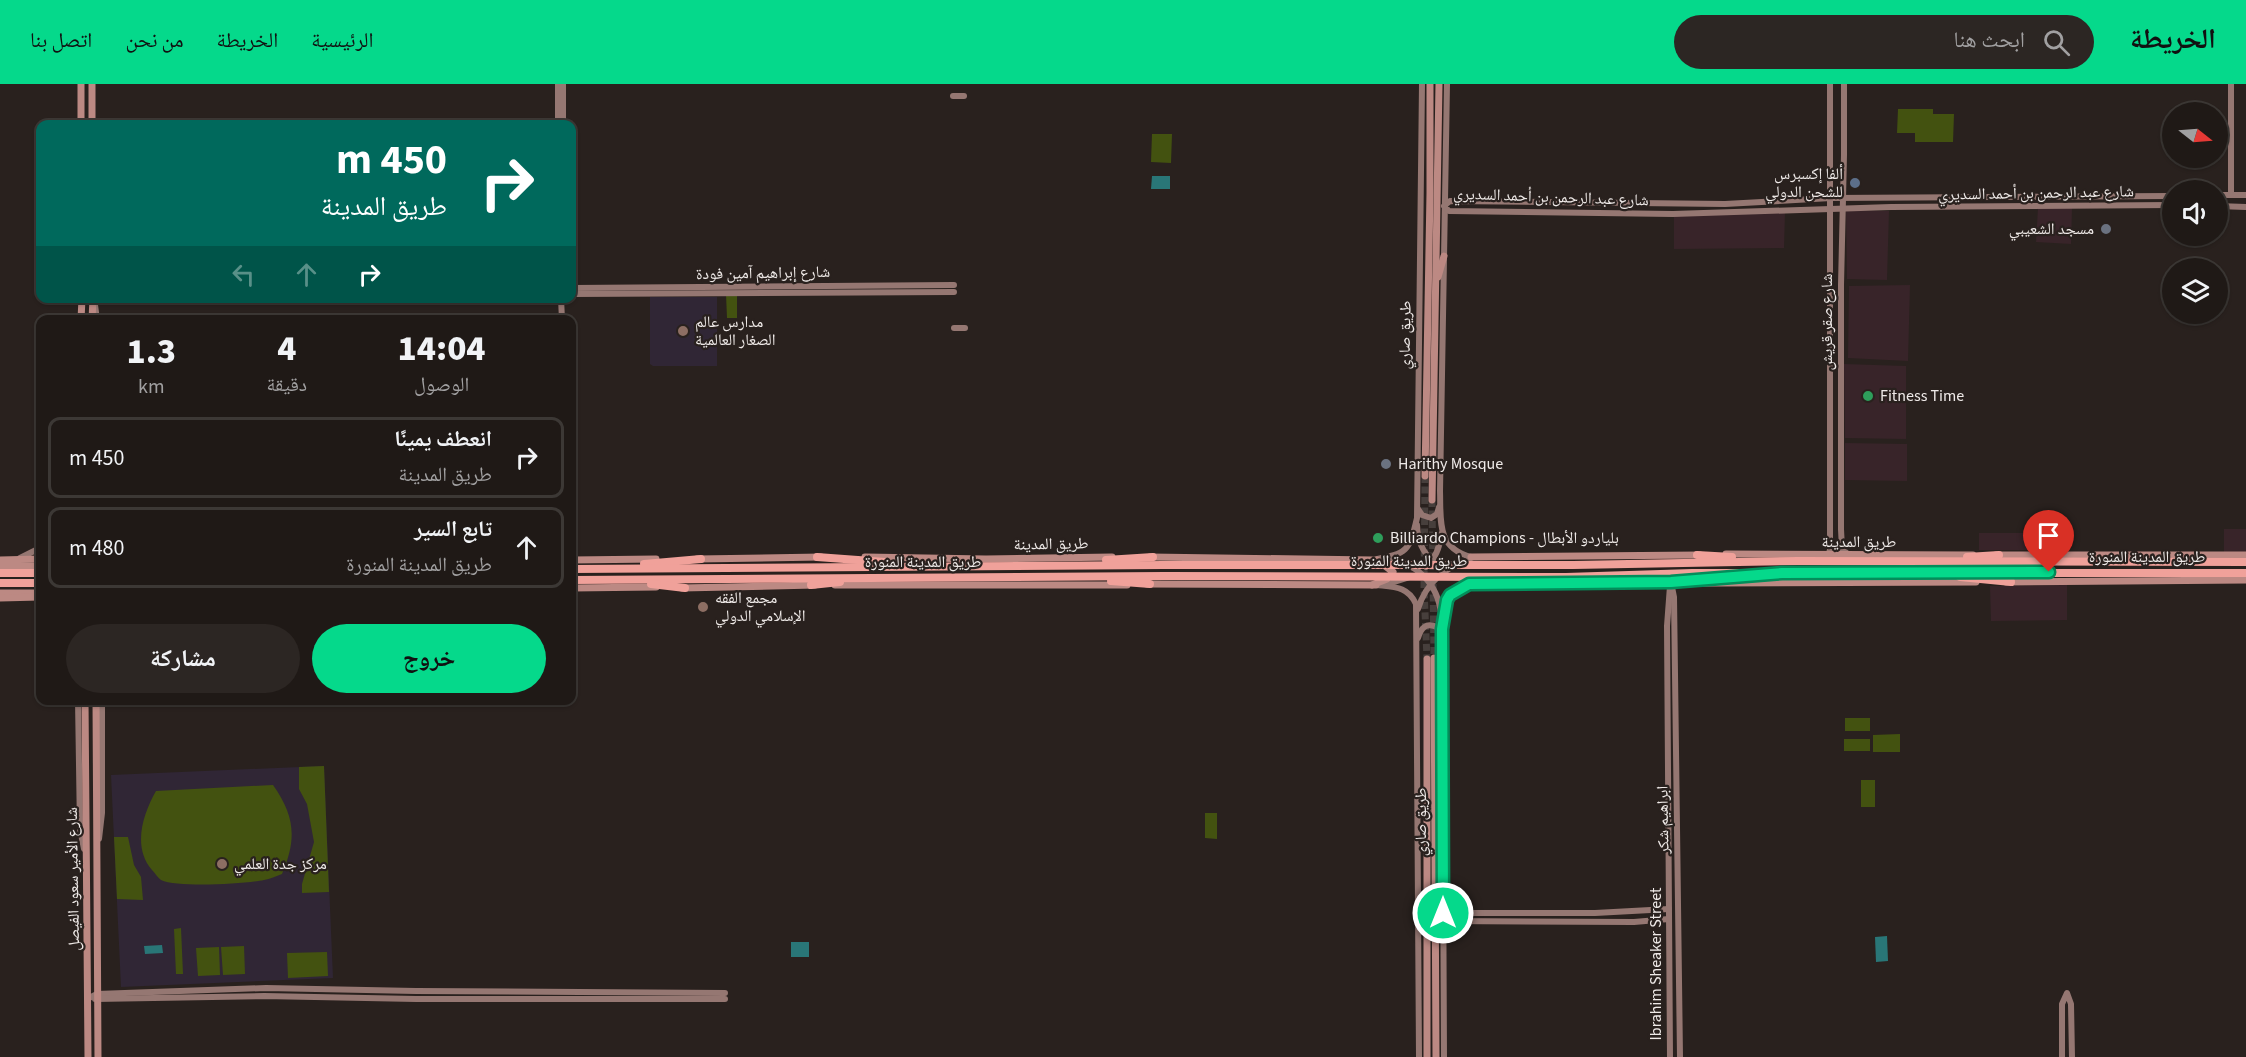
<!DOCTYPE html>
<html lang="ar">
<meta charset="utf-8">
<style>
:root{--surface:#1f1916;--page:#2c2623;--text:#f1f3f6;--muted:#a1a0a1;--line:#3c3835;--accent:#05d98b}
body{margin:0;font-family:"Source Sans 3","Noto Naskh Arabic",sans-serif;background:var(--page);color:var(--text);direction:rtl;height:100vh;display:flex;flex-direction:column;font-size:22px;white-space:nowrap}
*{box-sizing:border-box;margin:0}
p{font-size:20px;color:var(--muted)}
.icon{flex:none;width:33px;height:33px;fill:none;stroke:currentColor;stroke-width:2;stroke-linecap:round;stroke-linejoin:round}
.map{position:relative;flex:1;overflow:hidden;direction:ltr}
.panel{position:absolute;left:36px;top:231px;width:540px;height:390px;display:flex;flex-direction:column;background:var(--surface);border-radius:12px;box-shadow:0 2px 4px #0004,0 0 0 2px var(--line);direction:rtl}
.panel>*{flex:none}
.banner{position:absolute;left:36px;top:36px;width:540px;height:183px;border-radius:12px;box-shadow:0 2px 4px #0004,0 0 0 2px var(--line);direction:rtl;background:#00695c;color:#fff;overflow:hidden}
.needle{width:39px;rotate:107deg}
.tools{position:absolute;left:2162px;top:18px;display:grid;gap:12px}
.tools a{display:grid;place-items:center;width:66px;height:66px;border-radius:50%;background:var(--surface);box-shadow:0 2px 4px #0004,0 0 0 2px var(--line);font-size:30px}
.pin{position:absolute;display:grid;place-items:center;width:51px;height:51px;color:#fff;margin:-62px -26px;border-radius:50% 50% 50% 0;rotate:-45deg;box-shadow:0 0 6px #0007}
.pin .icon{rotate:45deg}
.me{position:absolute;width:66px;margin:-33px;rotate:0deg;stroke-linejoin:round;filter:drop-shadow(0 0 4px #0008)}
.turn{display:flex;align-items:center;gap:21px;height:126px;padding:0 30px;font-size:27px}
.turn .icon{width:78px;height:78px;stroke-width:2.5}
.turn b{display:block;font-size:42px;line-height:51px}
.lanes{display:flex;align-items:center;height:57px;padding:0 30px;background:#0003;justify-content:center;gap:30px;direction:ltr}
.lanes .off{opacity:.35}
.eta{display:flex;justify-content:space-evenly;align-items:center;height:102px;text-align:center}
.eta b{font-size:36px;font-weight:800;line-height:42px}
.button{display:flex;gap:12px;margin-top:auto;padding:12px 30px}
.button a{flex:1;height:69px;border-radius:36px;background:var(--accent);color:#111;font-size:24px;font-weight:800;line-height:69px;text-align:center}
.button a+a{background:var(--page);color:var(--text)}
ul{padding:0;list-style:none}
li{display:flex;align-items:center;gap:18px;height:81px;margin:0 12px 9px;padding:0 18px;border:3px solid var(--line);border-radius:12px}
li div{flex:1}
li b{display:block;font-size:22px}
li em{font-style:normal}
header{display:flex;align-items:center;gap:36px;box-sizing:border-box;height:84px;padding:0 30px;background:var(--accent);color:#111}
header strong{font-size:28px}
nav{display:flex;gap:33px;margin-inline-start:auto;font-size:21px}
.search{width:420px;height:54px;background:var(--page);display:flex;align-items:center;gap:15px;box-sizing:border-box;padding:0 21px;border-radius:33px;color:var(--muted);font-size:22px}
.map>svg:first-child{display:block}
.commercial{fill:#382429}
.education{fill:#302635}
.green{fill:#435210}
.water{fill:#297677}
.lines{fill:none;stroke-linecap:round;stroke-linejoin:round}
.primary-tunnel{stroke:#473f3c;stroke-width:7;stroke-dasharray:7 3.5;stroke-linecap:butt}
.secondary{stroke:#957772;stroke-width:6}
.primary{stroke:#bc8983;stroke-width:7}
.highway{stroke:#f0a19a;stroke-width:8}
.route-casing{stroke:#038d5a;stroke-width:15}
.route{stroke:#05d98b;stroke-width:10}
.service-dot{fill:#5c6f8a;stroke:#29211e;stroke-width:2}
.worship-dot{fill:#6b7280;stroke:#29211e;stroke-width:2}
.education-dot{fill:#8d6e63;stroke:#29211e;stroke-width:2}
.leisure-dot{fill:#2e9e5b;stroke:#29211e;stroke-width:2}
.labels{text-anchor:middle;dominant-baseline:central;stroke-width:4.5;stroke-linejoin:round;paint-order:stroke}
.poi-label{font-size:16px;fill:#efeae8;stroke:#29211e;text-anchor:start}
.street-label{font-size:16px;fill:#efeae8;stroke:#29211e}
</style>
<header>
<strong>الخريطة</strong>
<div class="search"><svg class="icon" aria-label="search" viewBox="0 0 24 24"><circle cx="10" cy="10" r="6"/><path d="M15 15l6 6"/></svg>ابحث هنا</div>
<nav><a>الرئيسية</a><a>الخريطة</a><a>من نحن</a><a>اتصل بنا</a></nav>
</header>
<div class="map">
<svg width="2246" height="973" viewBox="0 0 2246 973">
<rect width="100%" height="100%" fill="#29211e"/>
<g class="commercial">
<polygon points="2038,124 2072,124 2071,160 2036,158"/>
<polygon points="1846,127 1889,127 1887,196 1847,195"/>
<polygon points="1785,128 1784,164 1674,165 1674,131"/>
<polygon points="1910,201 1908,277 1848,274 1849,202"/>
<polygon points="1844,280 1906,282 1906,355 1845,354"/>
<polygon points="1845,359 1907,360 1907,397 1845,396"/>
<rect x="2224" y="445" width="22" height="25"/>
<polygon points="1979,449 2051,449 2049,466 1979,466"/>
<polygon points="2067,501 2067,536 1991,537 1990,502"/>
</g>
<g class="education">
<polygon points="650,213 717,213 717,282 653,282 650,280"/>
<polygon points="324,682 333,894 121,903 111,691"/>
</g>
<g class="green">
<polygon points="1898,25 1933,25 1933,30 1954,30 1953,58 1915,58 1915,49 1897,49"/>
<polygon points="1152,50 1172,50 1171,79 1151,78"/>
<polygon points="726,210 737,210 737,234 727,234"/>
<rect x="1845" y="634" width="25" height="13"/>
<polygon points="1900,650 1900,668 1873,668 1873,651"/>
<rect x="1844" y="655" width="26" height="12"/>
<polygon points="324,682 329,808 302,809 302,800 314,758 307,720 299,705 299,683"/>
<rect x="1861" y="696" width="14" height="27"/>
<path d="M273,701C295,732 297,755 282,790C276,792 270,795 264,796C245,800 178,804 161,796C158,794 155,789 152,786C132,763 143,730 156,707Z"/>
<polygon points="1205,729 1217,729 1217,755 1205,754"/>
<polygon points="114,753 128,753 134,781 141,793 143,816 117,815"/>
<polygon points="181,844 183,890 176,890 174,845"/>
<polygon points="244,862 245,890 223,891 221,863"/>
<polygon points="219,863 220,891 198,892 196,864"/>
<polygon points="327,868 328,892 288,894 287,869"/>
</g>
<g class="water">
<polygon points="1152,92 1170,92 1170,105 1151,105"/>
<polygon points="1887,852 1888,877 1876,878 1875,853"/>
<rect x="791" y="858" width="18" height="15"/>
<polygon points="162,861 163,869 145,870 144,862"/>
</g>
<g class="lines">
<g class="primary-tunnel">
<polyline points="1425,392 1424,505 1427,575"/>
<polyline points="1432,416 1434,574"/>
</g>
<g class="secondary">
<polyline points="558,0 558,40"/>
<polyline points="563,0 563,40"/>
<path d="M1447,0L1440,407C1441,436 1436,464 1471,473"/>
<polyline points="1844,0 1844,71 1841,201 1841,445 1842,465 1850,472"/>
<polyline points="953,12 964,12"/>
<polyline points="2217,111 2246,111"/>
<polyline points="2231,111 2231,0"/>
<polyline points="2172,112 1831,114 1725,120 1450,117 1444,122 1449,127 1673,130 1891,123 2172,121"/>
<polyline points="2217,122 2246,123"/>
<polyline points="572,204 954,201"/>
<polyline points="572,210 954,208"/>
<polyline points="561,214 562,236"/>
<polyline points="95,221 97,236"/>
<polyline points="954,244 965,244"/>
<polyline points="1418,425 1422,431 1431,434 1437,430 1439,423"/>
<path d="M1417,441C1418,458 1422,467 1434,479"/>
<polyline points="1828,472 1830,466 1830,0"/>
<polyline points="20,474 40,464"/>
<path d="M1373,476C1407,469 1409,469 1417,434L1422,0"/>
<path d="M1386,476C1416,477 1438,500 1441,530"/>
<path d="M1426,483C1436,474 1440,463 1441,450"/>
<polyline points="1671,498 1674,513 1680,973"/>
<polyline points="1388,500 1410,493"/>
<path d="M1376,501C1394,503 1408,502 1416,520L1419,973"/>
<path d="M1418,525C1426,498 1445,484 1471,474"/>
<path d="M1418,554C1421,544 1426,538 1437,543L1440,550"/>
<polyline points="78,616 80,745 84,765"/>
<polyline points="99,755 102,729 102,616"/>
<polyline points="1443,829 1595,829 1669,825"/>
<polyline points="1443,837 1634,838 1669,835"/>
<polyline points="89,914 97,910 266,904 416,907 725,909"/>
<polyline points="95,915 264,912 416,915 725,915"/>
<path d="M1444,973L1442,545C1445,517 1443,515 1469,500"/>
<polyline points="1670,973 1667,542 1670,502"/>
<polyline points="2062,973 2062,920 2067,909 2071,920 2072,973"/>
</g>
<g class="primary">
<polyline points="81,0 81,40"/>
<polyline points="92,0 92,40"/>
<polyline points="1438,193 1444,172"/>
<polyline points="81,236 82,214"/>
<polyline points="92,236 93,214"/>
<polyline points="1425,392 1430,109 1430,0"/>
<polyline points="1432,416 1439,0"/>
<polyline points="1726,470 1973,471"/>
<polyline points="1996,471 2246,471"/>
<polyline points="865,473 986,475 1112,473"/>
<polyline points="1150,473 1372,476"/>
<polyline points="1471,473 1700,471"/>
<polyline points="697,475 821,473"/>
<polyline points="0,476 40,475"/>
<polyline points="572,476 656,475"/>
<polyline points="0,482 40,482"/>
<polyline points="1709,495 1743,492"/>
<polyline points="2006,498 2246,496"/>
<polyline points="1147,500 1376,501"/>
<polyline points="1469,500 1976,498"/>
<polyline points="835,501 1127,501"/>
<polyline points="1372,501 1387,495 1393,488 1377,476"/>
<polyline points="572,504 656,503"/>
<polyline points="682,504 815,501"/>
<polyline points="0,509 39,509"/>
<polyline points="0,514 40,513"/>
<polyline points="1434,574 1436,973"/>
<polyline points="1427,575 1427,973"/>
<polyline points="85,616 88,973"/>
<polyline points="96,616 98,973"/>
</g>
<g class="highway">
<polyline points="1697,471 1732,473"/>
<polyline points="817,473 885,478"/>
<polyline points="1967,473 1999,471"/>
<polyline points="1106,476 1153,473"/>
<polyline points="644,480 701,475"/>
<polyline points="572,485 1164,481 1573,481 1798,477 2246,478"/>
<polyline points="0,489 40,489"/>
<polyline points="1960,493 2011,498"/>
<polyline points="572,496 1165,492 1566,493 1692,489 2246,489"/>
<polyline points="1111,497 1150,500"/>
<polyline points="0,499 40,499"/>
<polyline points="651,500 685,504"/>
<polyline points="811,501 840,498"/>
</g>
</g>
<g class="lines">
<g class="route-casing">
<polyline id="route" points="1443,829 1442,545 1447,516 1450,511 1469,500 1671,498 1782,489 2049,488"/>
</g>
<use href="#route" class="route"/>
</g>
<circle class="service-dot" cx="1855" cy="99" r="6"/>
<g class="worship-dot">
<circle cx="2106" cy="145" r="6"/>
<circle cx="1386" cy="380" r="6"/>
</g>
<g class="education-dot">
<circle cx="683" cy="247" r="6"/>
<circle cx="703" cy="523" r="6"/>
<circle cx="222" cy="780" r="6"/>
</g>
<g class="leisure-dot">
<circle cx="1868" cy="312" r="6"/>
<circle cx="1378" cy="454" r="6"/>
</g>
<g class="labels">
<g class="poi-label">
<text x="1843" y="90" text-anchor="end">ألفا إكسبرس<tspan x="1843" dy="18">للشحن الدولي</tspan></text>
<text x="2094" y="145" text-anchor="end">مسجد الشعيبي</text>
<text x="695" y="238">مدارس عالم<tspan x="695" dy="18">الصغار العالمية</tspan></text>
<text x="1880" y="312">Fitness Time</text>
<text x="1398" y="380">Harithy Mosque</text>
<text x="1390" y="454">Billiardo Champions - بلياردو الأبطال</text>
<text x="715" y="514">مجمع الفقه<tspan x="715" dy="18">الإسلامي الدولي</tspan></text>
<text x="234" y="780">مركز جدة العلمي</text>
</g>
<g class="street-label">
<text transform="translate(2036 109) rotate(-1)">شارع عبد الرحمن بن أحمد السديري</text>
<text transform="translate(1551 113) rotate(2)">شارع عبد الرحمن بن أحمد السديري</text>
<text transform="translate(763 189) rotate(-1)">شارع إبراهيم آمين فودة</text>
<text transform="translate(1827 238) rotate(-90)">شارع صقر قريش</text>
<text transform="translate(1405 251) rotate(-89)">طريق صاري</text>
<text x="1859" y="458">طريق المدينة</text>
<text transform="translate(1051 460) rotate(-1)">طريق المدينة</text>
<text x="2147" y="473">طريق المدينة المنورة</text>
<text x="1409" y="477">طريق المدينة المنورة</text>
<text x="923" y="478">طريق المدينة المنورة</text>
<text transform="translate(1663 736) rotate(-91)">ابراهيم شكر</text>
<text transform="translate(1421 738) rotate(-90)">طريق صاري</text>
<text transform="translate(73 795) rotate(-91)">شارع الأمير سعود الفيصل</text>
<text transform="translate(1656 880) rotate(-90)">Ibrahim Sheaker Street</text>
</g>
</g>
</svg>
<div class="tools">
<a><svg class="needle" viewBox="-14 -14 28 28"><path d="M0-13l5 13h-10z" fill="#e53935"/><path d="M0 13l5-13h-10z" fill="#a1a0a1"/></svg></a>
<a><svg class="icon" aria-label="sound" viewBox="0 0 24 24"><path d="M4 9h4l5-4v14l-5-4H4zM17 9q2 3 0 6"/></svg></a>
<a><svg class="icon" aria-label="layers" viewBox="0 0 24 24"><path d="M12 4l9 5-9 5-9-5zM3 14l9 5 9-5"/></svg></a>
</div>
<div class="pin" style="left:2049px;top:488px;background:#d93025"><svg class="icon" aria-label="arrive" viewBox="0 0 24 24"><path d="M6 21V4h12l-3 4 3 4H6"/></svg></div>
<svg class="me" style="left:1443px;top:829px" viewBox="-20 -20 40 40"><circle r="17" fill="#05d98b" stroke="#fff" stroke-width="3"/><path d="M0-11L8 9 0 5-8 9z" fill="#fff"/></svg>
<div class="banner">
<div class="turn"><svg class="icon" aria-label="right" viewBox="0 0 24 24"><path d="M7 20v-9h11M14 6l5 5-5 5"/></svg><div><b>450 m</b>طريق المدينة</div></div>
<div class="lanes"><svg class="icon off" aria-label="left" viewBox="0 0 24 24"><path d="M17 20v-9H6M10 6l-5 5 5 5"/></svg><svg class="icon off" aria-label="ahead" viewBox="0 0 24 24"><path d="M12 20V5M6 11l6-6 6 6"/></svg><svg class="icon" aria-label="right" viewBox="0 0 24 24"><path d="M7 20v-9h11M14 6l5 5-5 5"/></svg></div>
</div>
<section class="panel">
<div class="eta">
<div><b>14:04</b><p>الوصول</p></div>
<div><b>4</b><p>دقيقة</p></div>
<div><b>1.3</b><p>km</p></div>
</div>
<ul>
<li><svg class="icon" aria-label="right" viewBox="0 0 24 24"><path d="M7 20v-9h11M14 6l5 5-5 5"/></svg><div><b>انعطف يمينًا</b><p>طريق المدينة</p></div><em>450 m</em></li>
<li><svg class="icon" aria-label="ahead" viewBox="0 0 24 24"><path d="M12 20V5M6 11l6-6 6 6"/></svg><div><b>تابع السير</b><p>طريق المدينة المنورة</p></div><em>480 m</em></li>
</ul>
<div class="button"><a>خروج</a><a>مشاركة</a></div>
</section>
</div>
